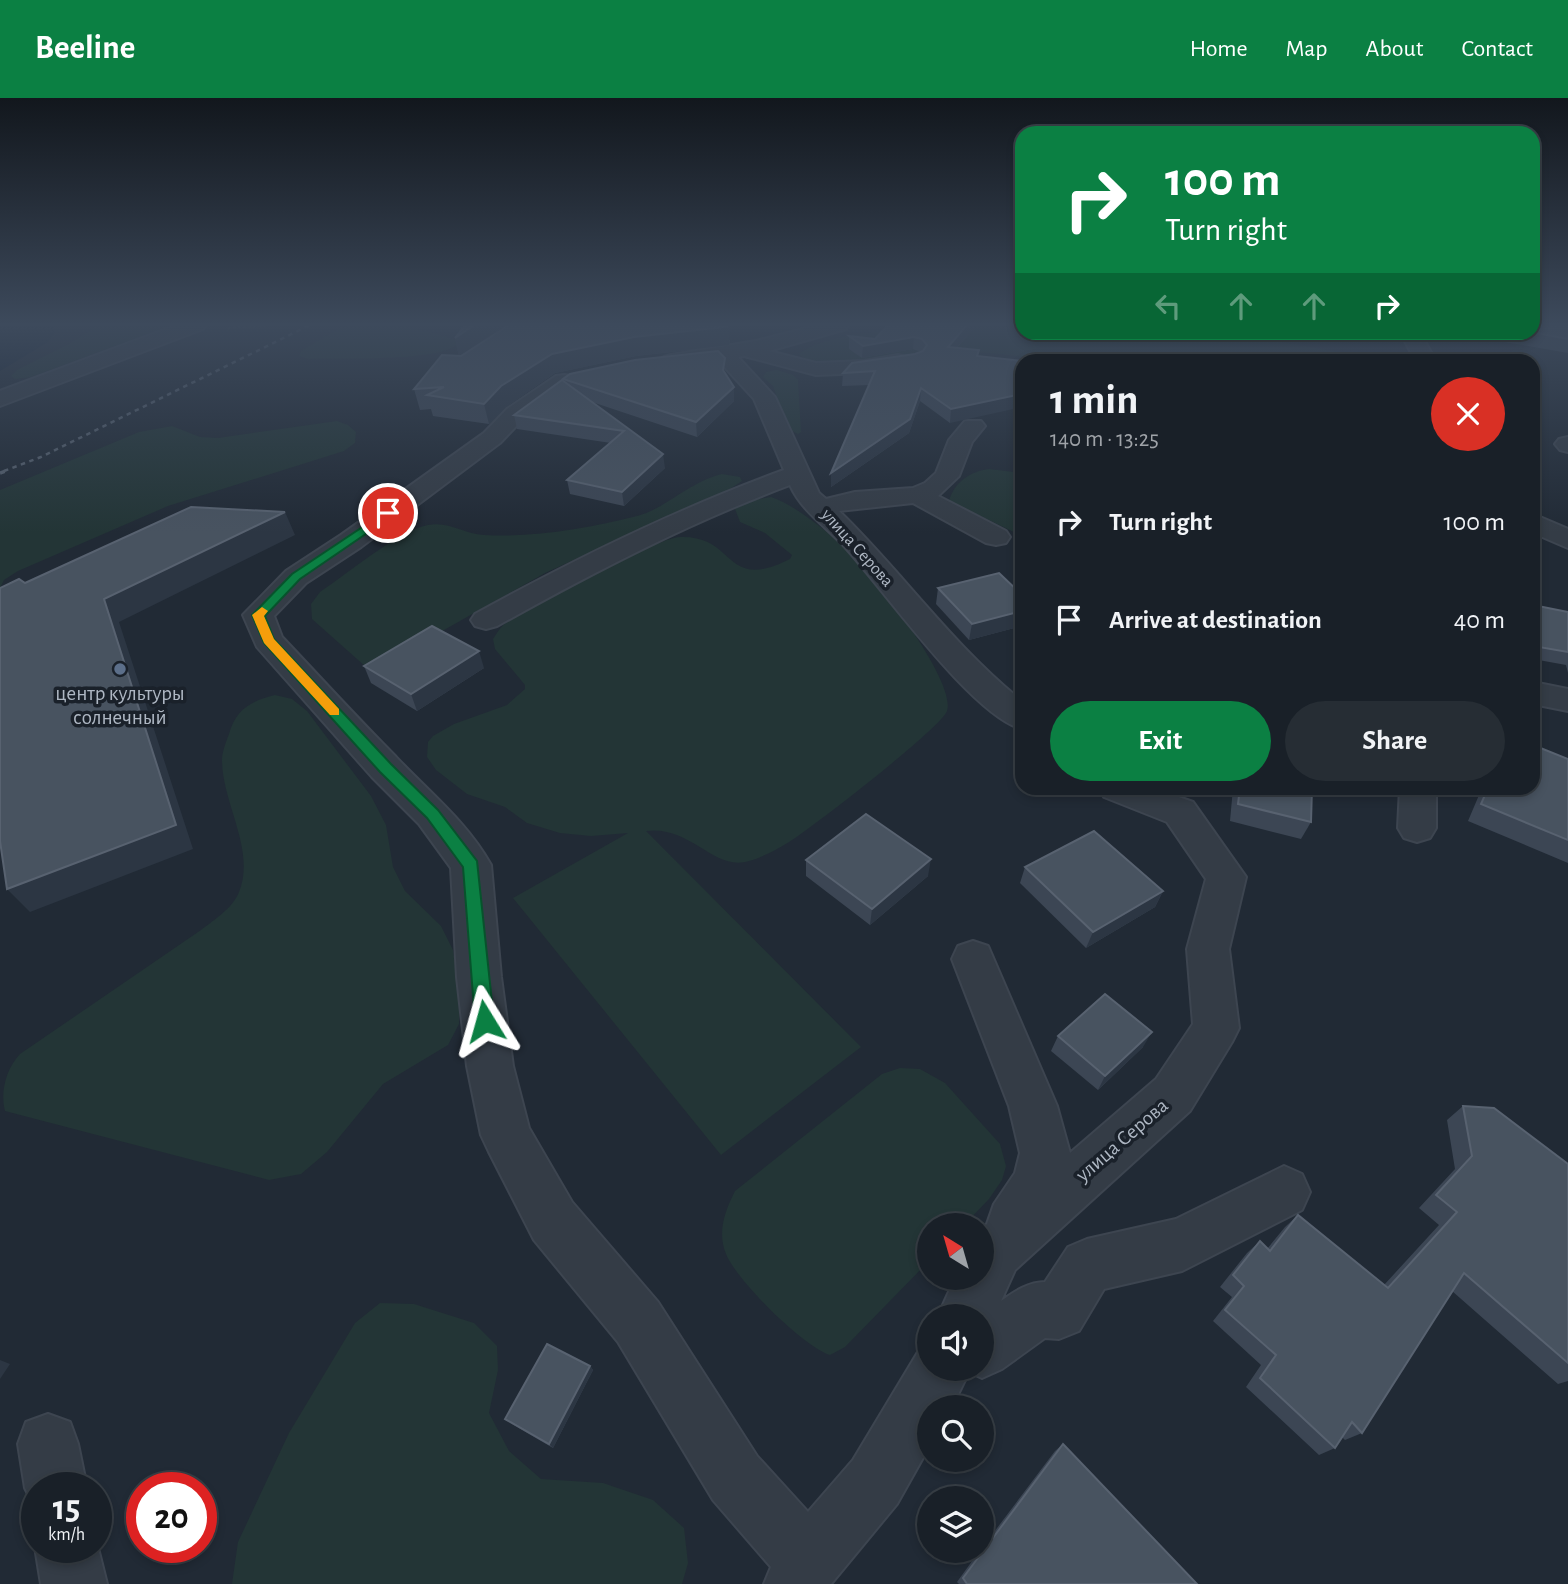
<!DOCTYPE html>
<meta charset="utf-8">
<style>
:root{--surface:#192028;--page:#262d34;--text:#f1f3f6;--muted:#9fa3a8;--line:#373e45;--accent:#0b8043}
body{margin:0;font-family:"Alegreya Sans",sans-serif;background:var(--page);color:var(--text);height:100vh;display:flex;flex-direction:column;font-size:26px;white-space:nowrap}
*{box-sizing:border-box;margin:0}
p{font-size:23px;color:var(--muted)}
.icon{flex:none;width:38px;height:38px;fill:none;stroke:currentColor;stroke-width:2;stroke-linecap:round;stroke-linejoin:round}
.map{position:relative;flex:1;overflow:hidden}
.side{position:absolute;left:1015px;top:256px;width:525px;height:441px;display:flex;flex-direction:column;background:var(--surface);border-radius:21px;box-shadow:0 4px 10px #0003,0 0 0 2px var(--line)}
.side>*{flex:none}
.guide{position:absolute;left:1015px;top:28px;width:525px;height:214px;border-radius:21px;box-shadow:0 4px 10px #0003,0 0 0 2px var(--line);background:#0b8043;color:#fff;overflow:hidden}
.needle{width:46px;rotate:323deg}
.fabs{position:absolute;left:917px;top:1115px;display:grid;gap:14px}
.fabs a{display:grid;place-items:center;width:77px;height:77px;border-radius:50%;background:var(--surface);box-shadow:0 4px 10px #0003,0 0 0 2px var(--line);font-size:35px}
.speed{position:absolute;left:21px;top:1374px;display:flex;gap:14px;font-size:35px;font-weight:700;text-align:center}
.speed>*{display:grid;place-content:center;width:91px;height:91px;border-radius:50%;background:var(--surface);box-shadow:0 4px 10px #0003,0 0 0 2px var(--line);line-height:1}
.speed small{font-size:18px;font-weight:400}
.speed .limit{border:10px solid #d22;background:#fff;color:#111}
.pin{position:absolute;display:grid;place-items:center;width:60px;height:60px;color:#fff;margin:-30px;border:4px solid #fff;border-radius:50%;box-shadow:0 2px 7px #0007}
.me{position:absolute;width:77px;margin:-38px;rotate:352deg;stroke-linejoin:round;filter:drop-shadow(0 0 5px #0008)}
.turn{display:flex;align-items:center;gap:24px;height:147px;padding:0 35px;font-size:32px}
.turn .icon{width:91px;height:91px;stroke-width:2.5}
.turn b{display:block;font-size:49px;line-height:60px}
.lanes{display:flex;align-items:center;height:66px;padding:0 35px;background:#0003;justify-content:center;gap:35px;direction:ltr}
.lanes .off{opacity:.35}
.round{display:grid;place-items:center;flex:none;width:74px;height:74px;border-radius:37px;background:var(--page)}
.headline{display:flex;align-items:center;justify-content:space-between;height:119px;padding:0 35px}
h1{font-size:42px;font-weight:700;line-height:52px}
.action{display:flex;gap:14px;margin-top:auto;padding:14px 35px}
.action a{flex:1;height:80px;border-radius:42px;background:var(--accent);color:#fff;font-size:28px;font-weight:700;line-height:80px;text-align:center}
.action a+a{background:var(--page);color:var(--text)}
ul{padding:0;list-style:none}
li{display:flex;align-items:center;gap:21px;height:98px;padding:0 35px}
li div{flex:1}
li b{display:block;font-size:26px}
li em{font-style:normal}
header{display:flex;align-items:center;gap:42px;box-sizing:border-box;height:98px;padding:0 35px;background:var(--accent);color:#fff}
header strong{font-size:33px}
nav{display:flex;gap:38px;margin-inline-start:auto;font-size:24px}
.map>svg:first-child{display:block}
.green{fill:#233536}
.water{fill:#152232}
.lines{fill:none;stroke-linecap:round;stroke-linejoin:round}
.minor-casing{stroke:#3d4550;stroke-width:4}
.path-far1{stroke:#3b4e4f;stroke-width:2.5;stroke-dasharray:2.5 2.5;stroke-linecap:butt}
.path{stroke:#3b4e4f;stroke-width:3.5;stroke-dasharray:3.5 3.5;stroke-linecap:butt}
.minor{fill:#343c46;fill-rule:evenodd}
.rail-far1{stroke:#56606d;stroke-width:2.5;stroke-dasharray:4.5 4.5;stroke-linecap:butt}
.rail{stroke:#56606d;stroke-width:3.5;stroke-dasharray:5 5;stroke-linecap:butt}
.wall{fill:#3c4654}
.shaded-wall{fill:#2c3643}
.building{fill:#485360;stroke:#586270;stroke-width:2}
.route{fill:#0b8043;stroke:#07532c;stroke-width:2}
.slow{fill:#f59e0b}
.service-dot{fill:#5c6f8a;stroke:#1a212a;stroke-width:2.5}
.labels{text-anchor:middle;dominant-baseline:central;stroke-width:7;stroke-linejoin:round;paint-order:stroke}
.far-street-label{font-size:18px;fill:#aeb7c3;stroke:#1a212a}
.poi-label{font-size:21px;fill:#aeb7c3;stroke:#1a212a}
.street-label{font-size:21px;fill:#aeb7c3;stroke:#1a212a}
</style>
<header>
<strong>Beeline</strong>
<nav><a>Home</a><a>Map</a><a>About</a><a>Contact</a></nav>
</header>
<div class="map">
<svg width="1568" height="1486" viewBox="0 0 1568 1486">
<rect width="100%" height="100%" fill="#212a35"/>
<g class="green">
<polygon points="99,227 171,227 31,279 15,281 11,278 17,272 71,245"/>
<path d="M345,227H402L454,241L458,245C446,264 335,260 308,261L299,258L301,253Z"/>
<path d="M952,227H1022V234L1212,235L1264,241L1384,262H1048C1016,258 984,253 951,254C918,255 820,280 799,256C830,232 912,232 952,227Z"/>
<polygon points="777,272 793,277 798,282 801,334 798,336 788,331 773,288 763,279 766,274"/>
<polygon points="337,323 348,327 356,334 355,345 344,353 168,408 18,473 4,482 0,490 0,392 139,334 172,328 200,339 218,340"/>
<path d="M989,371L1022,375V438L949,403C954,384 971,373 989,371Z"/>
<path d="M722,376L740,379L742,383L730,391L545,475L398,558L366,569L312,521L311,506L320,494C347,476 398,433 428,427C449,423 464,436 484,437C533,440 589,430 637,418C665,411 689,384 722,376Z"/>
<path d="M771,399C796,407 833,438 853,457C875,479 957,584 947,613C941,630 814,728 792,742C780,750 763,759 749,763C714,774 691,727 646,733L861,949L721,1057L513,800L628,735L591,738L560,735L527,725L505,709L467,696L436,672L427,659L428,644L433,638L454,626L507,607L525,591V587L495,551L493,541C497,535 501,528 507,524C528,505 654,441 680,439C737,437 723,495 790,461L792,457L765,435L740,424L735,411L753,402Z"/>
<path d="M275,597L292,601L307,613L371,698L386,727L393,769L405,793L441,828L453,852L460,894L459,926L448,947L383,986L327,1054L301,1076L269,1082L5,1013C0,994 6,971 20,956L201,832C214,822 233,810 239,794C256,752 222,705 222,662C222,654 226,644 229,636C236,611 251,603 275,597Z"/>
<path d="M900,970L920,971L945,985L1000,1046L1006,1068L1002,1082L989,1101L964,1127H929V1163L845,1249L830,1257C803,1248 737,1183 726,1156C717,1134 725,1113 735,1093L882,976Z"/>
<polygon points="380,1205 414,1206 474,1225 497,1248 498,1272 489,1315 509,1353 541,1381 603,1385 653,1402 684,1430 688,1465 682,1486 232,1486 238,1444 289,1335 355,1225"/>
</g>
<polygon class="water" points="0,227 53,227 54,236 48,244 0,273"/>
<g class="lines">
<g class="minor-casing">
<g id="minor">
<polygon points="177,227 205,227 203,231 0,308 0,293"/>
<path d="M818,227H848L846,231L769,253L816,265L864,263L898,257L905,259L908,263L905,267L864,275L816,277L744,258L738,259L775,299L819,395L826,401L855,394L913,390L925,385L936,375L949,342L965,323H981L985,328L972,344L959,378L938,398L1006,433L1010,439L1006,445L996,447L986,445L913,405L839,413C902,474 953,548 1022,603V631C971,617 883,490 843,447C825,428 801,412 790,387C688,425 592,475 497,528L486,531L475,528L471,522L475,516C575,461 677,411 784,372L754,301L719,263L671,269L664,267L661,263L664,259L671,257L756,243Z"/>
<polygon points="1400,234 1420,234 1435,262 1415,262"/>
<path d="M564,277L572,278L575,283L572,288L523,321L500,345L361,449L306,485L274,518L282,539C320,579 357,620 396,659C429,694 467,724 491,767L501,879L513,968L529,1030L572,1104L658,1204L757,1358L808,1414L853,1362L921,1249L929,1246V1270H982V1218H938L955,1180H982V1130L987,1126L994,1106L1015,1075L1020,1055L1009,1008L952,861L958,848L973,843L988,848L1057,1008L1070,1055L1156,981L1193,926L1187,851L1206,781L1167,724L1104,699L1099,690H1153L1193,704L1246,779L1229,851L1239,930L1232,944L1190,1013L1015,1172L1001,1203C1014,1194 1028,1184 1045,1184L1068,1149L1087,1141L1176,1121L1284,1068L1302,1076L1310,1094L1302,1112L1182,1173L1104,1191L1079,1233L1059,1241L1045,1240L1002,1271L982,1280L969,1274L952,1309H929V1349L897,1406L831,1486H764L771,1469L713,1402L618,1244L534,1142L489,1054L481,1037L467,968L457,879L451,770L419,726L372,679L257,549L243,517L286,473L341,437L484,335L507,311L556,278Z"/>
<polygon points="1568,339 1568,354 1560,352 1555,346 1559,341"/>
<polygon points="1533,416 1568,431 1568,450 1533,435"/>
<polygon points="1533,584 1568,591 1568,613 1533,606"/>
<polygon points="1400,690 1436,690 1436,730 1430,740 1417,744 1404,740 1398,730"/>
<polygon points="48,1316 70,1324 78,1346 87,1390 37,1390 37,1413 25,1390 18,1346 26,1324"/>
<polygon points="96,1442 107,1486 41,1486 35,1449 37,1444 37,1449 96,1449"/>
</g>
</g>
<polyline class="path-far1" points="228,230 269,227"/>
<polyline class="path" points="1533,385 1540,393"/>
<use href="#minor" class="minor"/>
<polyline class="rail-far1" points="4,373 41,359 310,227"/>
<polyline class="rail" points="0,375 9,372"/>
</g>
<g class="wall">
<polygon points="465,227 506,227 464,256 730,242 729,247 725,248 636,258 555,275 506,309 489,326 433,318 431,311 420,312 414,291 459,258 455,240"/>
<polygon points="888,227 976,227 957,250 979,252 978,258 950,325 920,303 909,335 831,389 831,375 869,287 842,288 843,275 921,254 913,251 862,260 849,251 849,238 875,241"/>
<polygon points="1568,227 1568,255 1476,239 1479,234 1533,234"/>
<polygon points="725,275 734,303 697,339 592,304 665,370 624,408 570,396 567,382 611,345 517,331 514,317 563,283 563,281"/>
<polygon points="938,490 1022,497 1022,528 969,542 936,506"/>
<polygon points="1533,507 1568,514 1568,575 1566,567 1533,561"/>
<polygon points="364,568 484,570 417,613 371,585"/>
<polygon points="1568,661 1568,765 1468,723 1482,690 1533,690"/>
<polygon points="1233,690 1312,690 1311,724 1301,741 1230,723"/>
<polygon points="806,762 928,778 870,827 806,778"/>
<polygon points="1025,769 1163,793 1155,809 1086,850 1020,785"/>
<polygon points="1058,938 1143,949 1098,992 1051,953"/>
<polygon points="1463,1008 1568,1066 1568,1283 1558,1286 1452,1193 1362,1335 1345,1342 1342,1339 1335,1350 1319,1357 1246,1289 1261,1267 1213,1223 1232,1199 1220,1189 1247,1155 1260,1143 1267,1151 1285,1129 1298,1117 1384,1187 1439,1127 1419,1110 1455,1071 1447,1022"/>
<polygon points="590,1268 593,1272 553,1350 510,1325 505,1321"/>
<polygon points="1063,1346 1197,1486 959,1486 957,1484 980,1452 982,1452 982,1450 1055,1353"/>
</g>
<g class="shaded-wall">
<polygon points="474,227 506,227 459,259 455,240"/>
<polygon points="730,227 729,247 636,258 555,275 506,309 489,326 484,306 501,288 552,256 634,239"/>
<polygon points="967,227 976,227 946,262 948,249"/>
<polygon points="914,239 913,251 862,260 863,248"/>
<polygon points="734,289 734,303 697,339 696,324"/>
<polygon points="921,290 920,303 909,335 831,389 831,375"/>
<polygon points="1022,296 1022,309 950,325 951,311"/>
<polygon points="663,356 665,370 624,408 622,394"/>
<polygon points="285,414 295,437 119,524 193,751 30,814 7,791 104,501"/>
<polygon points="1022,513 1022,528 969,542 972,526"/>
<polygon points="479,553 484,570 417,613 411,596"/>
<polygon points="931,761 928,778 870,827 872,811"/>
<polygon points="1163,793 1155,809 1086,850 1093,834"/>
<polygon points="1152,934 1143,949 1098,992 1105,978"/>
<polygon points="0,1262 10,1266 0,1281"/>
<polygon points="590,1268 593,1272 553,1350 549,1346"/>
</g>
<g class="building">
<polygon points="465,227 474,227 455,240"/>
<polygon points="509,227 729,227 724,229 634,239 552,256 501,288 484,306 427,297 444,289 414,291 442,257 461,258"/>
<polygon points="888,227 967,227 948,249 979,252 977,258 1022,263 1022,296 951,311 921,290 910,321 831,375 875,273 843,275 852,265 915,256 923,253 927,247 922,241 914,239 863,248 849,238 875,241"/>
<polygon points="1533,227 1568,227 1568,241 1531,234 1533,234"/>
<polygon points="718,253 725,260 723,272 734,289 696,324 563,281 570,276 635,262"/>
<polygon points="1038,258 1050,262 1037,262"/>
<polygon points="562,282 663,356 622,394 567,382 624,333 514,317"/>
<polygon points="191,409 285,414 104,501 176,727 7,791 0,743 0,490 19,481 25,485"/>
<polygon points="999,475 1022,497 1022,513 972,526 938,490"/>
<polygon points="1533,507 1568,514 1568,554 1533,548"/>
<polygon points="432,528 479,553 411,596 364,568"/>
<polygon points="1533,647 1568,661 1568,742 1481,706 1488,690 1533,690"/>
<polygon points="1240,690 1312,690 1311,724 1238,706"/>
<polygon points="866,716 931,761 872,811 806,762"/>
<polygon points="1094,733 1163,793 1093,834 1025,769"/>
<polygon points="1105,896 1152,934 1105,978 1058,938"/>
<polygon points="1463,1008 1494,1010 1568,1066 1568,1265 1464,1175 1362,1335 1352,1324 1335,1350 1260,1280 1276,1257 1225,1212 1244,1188 1233,1177 1260,1143 1270,1153 1298,1117 1388,1190 1457,1114 1436,1097 1472,1058"/>
<polygon points="547,1246 590,1268 549,1346 505,1321"/>
<polygon points="1063,1346 1197,1486 967,1486 963,1480"/>
</g>
<linearGradient id="sky" x2="0" y2="1"><stop stop-color="#12171d"/><stop offset="0.52" stop-color="#3d4a5c"/><stop offset="1" stop-color="#3d4a5c" stop-opacity="0"/></linearGradient>
<rect width="1568" height="435" fill="url(#sky)"/>
<polygon class="route" points="388,412 393,415 392,418 300,481 265,518 274,541 391,666 438,712 477,763 494,923 491,929 485,932 478,929 475,923 463,769 427,720 380,674 264,545 252,517 292,476"/>
<polygon class="slow" points="262,509 268,513 264,518 274,541 339,611 339,617 330,617 264,545 252,517"/>
<circle class="service-dot" cx="120" cy="571" r="7"/>
<g class="labels">
<g class="far-street-label">
<text transform="translate(857 450) rotate(48)">улица Серова</text>
</g>
<g class="poi-label">
<text x="120" y="595">центр культуры<tspan x="120" dy="24">солнечный</tspan></text>
</g>
<g class="street-label">
<text transform="translate(1122 1042) rotate(-41)">улица Серова</text>
</g>
</g>
</svg>
<div class="fabs">
<a><svg class="needle" viewBox="-14 -14 28 28"><path d="M0-13l5 13h-10z" fill="#e53935"/><path d="M0 13l5-13h-10z" fill="#9fa3a8"/></svg></a>
<a><svg class="icon" aria-label="sound" viewBox="0 0 24 24"><path d="M4 9h4l5-4v14l-5-4H4zM17 9q2 3 0 6"/></svg></a>
<a><svg class="icon" aria-label="search" viewBox="0 0 24 24"><circle cx="10" cy="10" r="6"/><path d="M15 15l6 6"/></svg></a>
<a><svg class="icon" aria-label="layers" viewBox="0 0 24 24"><path d="M12 4l9 5-9 5-9-5zM3 14l9 5 9-5"/></svg></a>
</div>
<div class="speed"><div>15<small>km/h</small></div><div class="limit">20</div></div>
<div class="pin" style="left:388px;top:415px;background:#d93025"><svg class="icon" aria-label="arrive" viewBox="0 0 24 24"><path d="M6 21V4h12l-3 4 3 4H6"/></svg></div>
<svg class="me" style="left:485px;top:923px" viewBox="-20 -20 40 40"><path d="M0-17L14 15 0 8-14 15z" fill="#0b8043" stroke="#fff" stroke-width="4"/></svg>
<div class="guide">
<div class="turn"><svg class="icon" aria-label="right" viewBox="0 0 24 24"><path d="M7 20v-9h11M14 6l5 5-5 5"/></svg><div><b>100 m</b>Turn right</div></div>
<div class="lanes"><svg class="icon off" aria-label="left" viewBox="0 0 24 24"><path d="M17 20v-9H6M10 6l-5 5 5 5"/></svg><svg class="icon off" aria-label="ahead" viewBox="0 0 24 24"><path d="M12 20V5M6 11l6-6 6 6"/></svg><svg class="icon off" aria-label="ahead" viewBox="0 0 24 24"><path d="M12 20V5M6 11l6-6 6 6"/></svg><svg class="icon" aria-label="right" viewBox="0 0 24 24"><path d="M7 20v-9h11M14 6l5 5-5 5"/></svg></div>
</div>
<section class="side">
<div class="headline"><div><h1>1 min</h1><p>140 m · 13:25</p></div><a class="round" style="background:#d93025;color:#fff"><svg class="icon" aria-label="close" viewBox="0 0 24 24"><path d="M6 6l12 12M18 6L6 18"/></svg></a></div>
<ul>
<li><svg class="icon" aria-label="right" viewBox="0 0 24 24"><path d="M7 20v-9h11M14 6l5 5-5 5"/></svg><div><b>Turn right</b></div><em>100 m</em></li>
<li><svg class="icon" aria-label="arrive" viewBox="0 0 24 24"><path d="M6 21V4h12l-3 4 3 4H6"/></svg><div><b>Arrive at destination</b></div><em>40 m</em></li>
</ul>
<div class="action"><a>Exit</a><a>Share</a></div>
</section>
</div>
